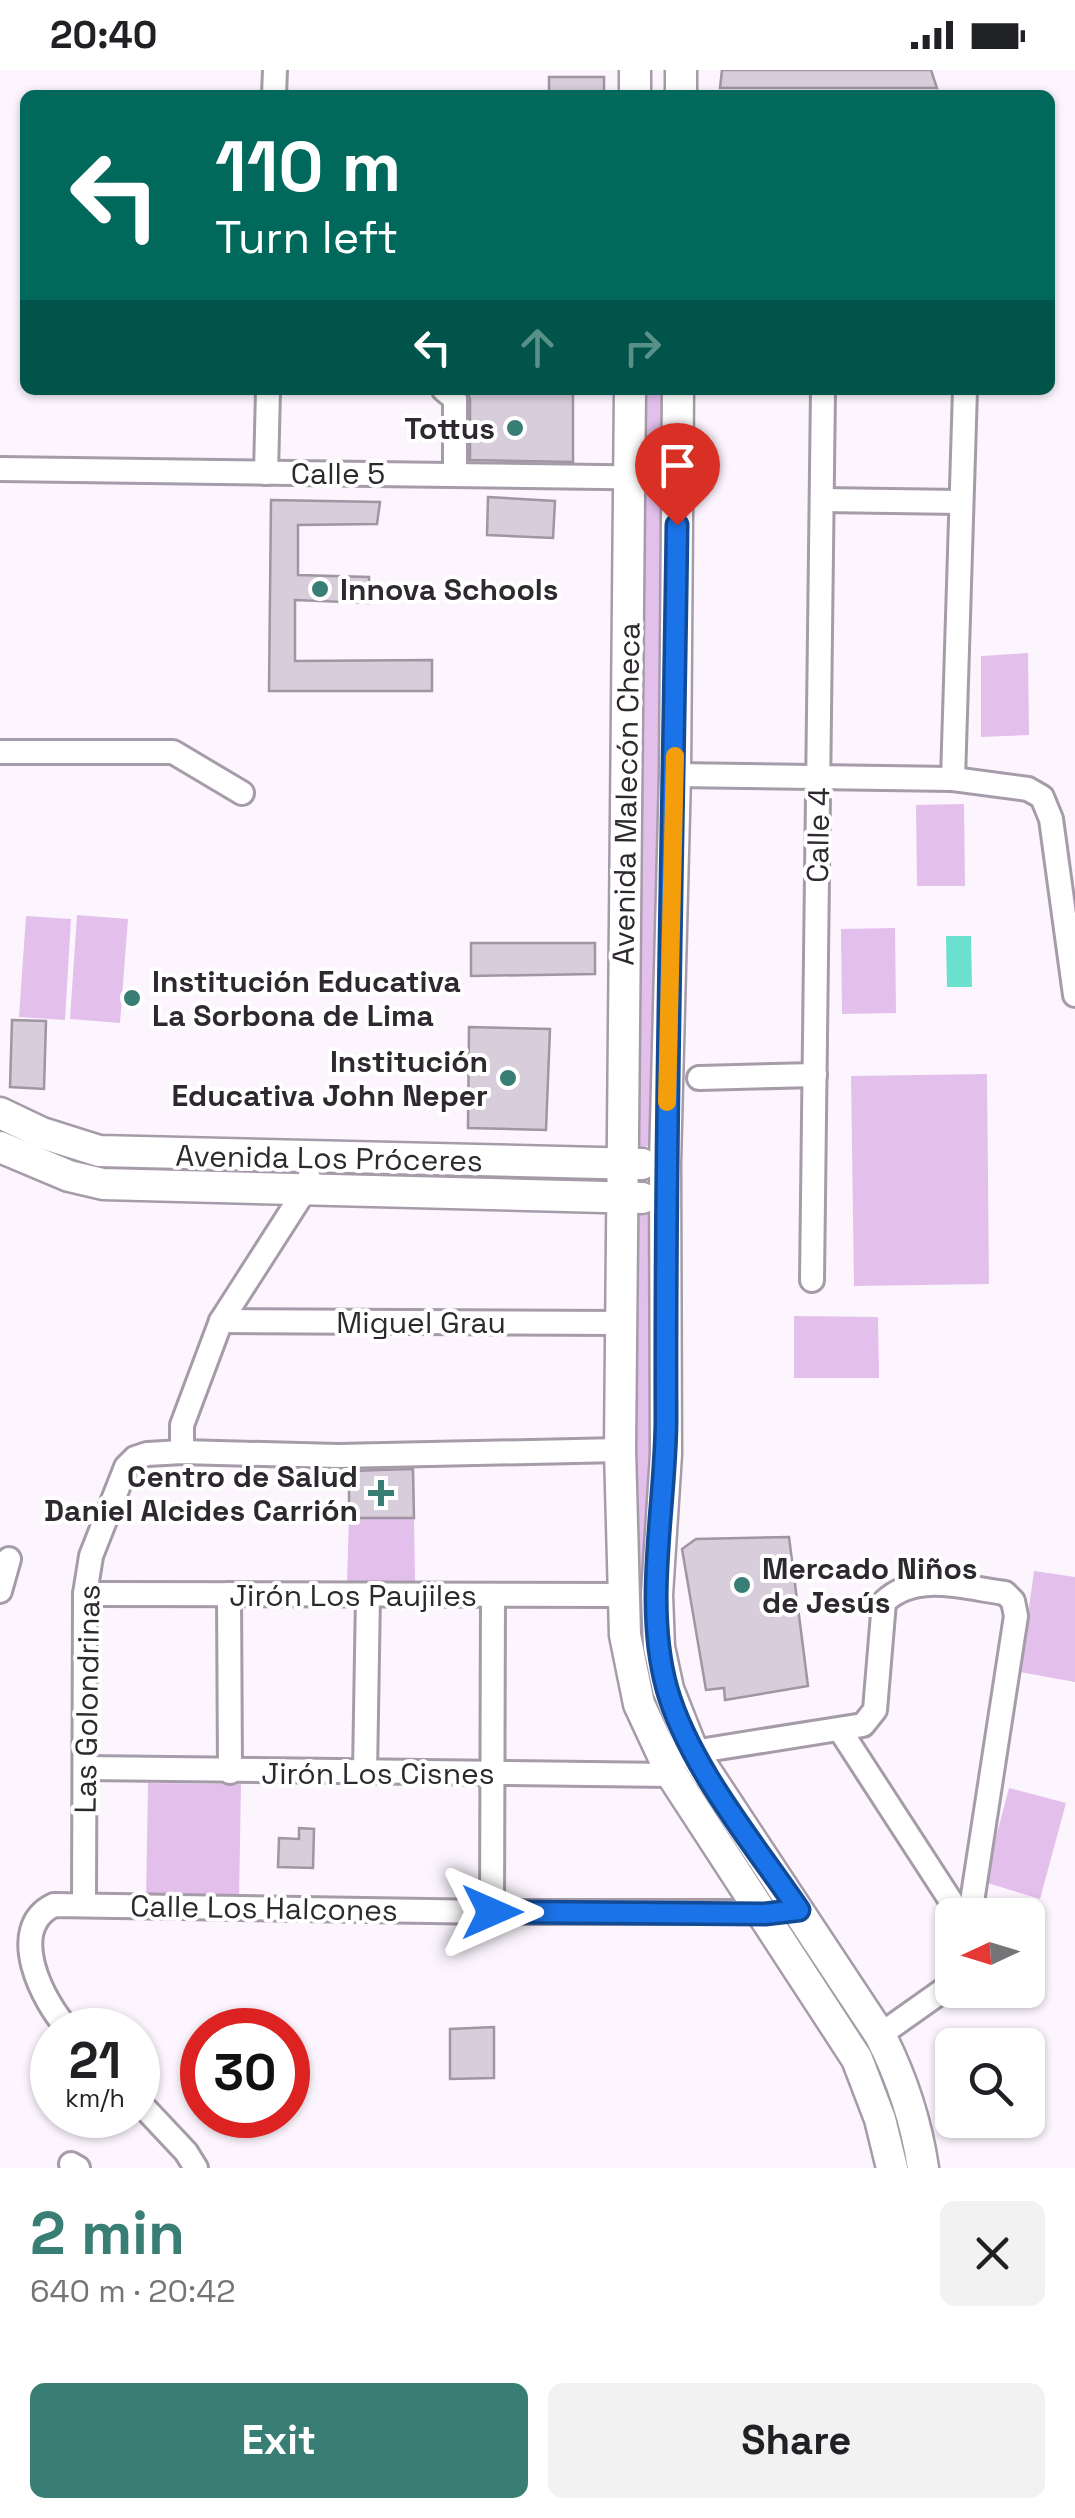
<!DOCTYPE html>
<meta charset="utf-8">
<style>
:root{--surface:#fff;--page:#f2f2f2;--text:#202124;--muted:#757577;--accent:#397e74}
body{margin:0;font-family:"Space Grotesk",sans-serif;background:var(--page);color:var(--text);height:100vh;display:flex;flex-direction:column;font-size:38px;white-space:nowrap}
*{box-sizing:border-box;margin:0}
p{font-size:32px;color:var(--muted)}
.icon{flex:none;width:55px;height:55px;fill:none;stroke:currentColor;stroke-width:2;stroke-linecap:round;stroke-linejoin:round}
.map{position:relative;height:2098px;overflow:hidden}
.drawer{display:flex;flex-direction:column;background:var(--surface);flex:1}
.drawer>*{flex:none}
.guide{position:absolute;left:20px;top:20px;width:1035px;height:305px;border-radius:15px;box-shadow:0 2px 8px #0004;background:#00695c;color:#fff;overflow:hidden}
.needle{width:65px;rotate:266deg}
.tools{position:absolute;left:935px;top:1828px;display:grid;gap:20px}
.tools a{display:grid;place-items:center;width:110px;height:110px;border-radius:15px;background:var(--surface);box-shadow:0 2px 8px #0004;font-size:50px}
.speed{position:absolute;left:30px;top:1938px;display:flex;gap:20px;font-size:50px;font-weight:700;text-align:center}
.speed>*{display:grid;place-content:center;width:130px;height:130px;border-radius:50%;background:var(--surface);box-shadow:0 2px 8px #0004;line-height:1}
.speed small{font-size:25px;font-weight:400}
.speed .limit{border:15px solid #d22;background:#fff;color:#111}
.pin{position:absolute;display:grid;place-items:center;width:85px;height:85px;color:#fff;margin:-102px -42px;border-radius:50% 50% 50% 0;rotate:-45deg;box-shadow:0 0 10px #0007}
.pin .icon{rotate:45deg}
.me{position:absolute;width:110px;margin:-55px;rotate:90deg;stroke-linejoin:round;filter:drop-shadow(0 0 8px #0008)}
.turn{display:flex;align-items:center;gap:35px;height:210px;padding:0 30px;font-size:45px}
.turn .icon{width:130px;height:130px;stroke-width:2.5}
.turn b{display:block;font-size:70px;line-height:85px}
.lanes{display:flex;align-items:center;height:95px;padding:0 30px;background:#0003;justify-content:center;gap:50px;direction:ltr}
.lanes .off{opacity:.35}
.round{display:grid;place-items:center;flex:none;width:105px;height:105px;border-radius:15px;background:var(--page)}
.summary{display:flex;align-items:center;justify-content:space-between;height:170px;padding:0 30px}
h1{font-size:60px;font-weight:800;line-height:75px;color:var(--accent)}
.primary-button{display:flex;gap:20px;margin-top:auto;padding:20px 30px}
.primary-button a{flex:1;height:115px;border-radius:15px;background:var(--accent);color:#fff;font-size:40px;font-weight:800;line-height:115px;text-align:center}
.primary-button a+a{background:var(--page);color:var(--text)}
.status{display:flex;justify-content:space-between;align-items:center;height:70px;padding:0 50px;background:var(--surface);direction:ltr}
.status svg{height:28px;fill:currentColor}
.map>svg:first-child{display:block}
.green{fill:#e3bfec}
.water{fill:#6ae0ce}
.building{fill:#d8cddb;stroke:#a095a3;stroke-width:2.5}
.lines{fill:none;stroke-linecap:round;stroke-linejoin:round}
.minor-casing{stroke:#a69ba9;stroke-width:28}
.major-casing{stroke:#a69ba9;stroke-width:35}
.minor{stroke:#fff;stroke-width:22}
.major{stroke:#fff;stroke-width:30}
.route-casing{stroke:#114b97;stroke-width:25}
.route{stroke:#1a73e8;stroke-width:18}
.slow{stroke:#f59e0b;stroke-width:18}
.poi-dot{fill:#397e74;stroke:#fff;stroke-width:4}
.labels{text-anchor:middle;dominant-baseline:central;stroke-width:8;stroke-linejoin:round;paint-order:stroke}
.poi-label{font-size:30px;font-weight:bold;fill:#2d292e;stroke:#fff;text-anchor:end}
.street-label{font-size:30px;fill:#2d292e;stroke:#fff}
</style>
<div class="status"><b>20:40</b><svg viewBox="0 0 49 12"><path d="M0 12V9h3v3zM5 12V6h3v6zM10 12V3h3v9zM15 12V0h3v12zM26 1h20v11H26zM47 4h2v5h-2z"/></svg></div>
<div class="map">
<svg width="1075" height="2098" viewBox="0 0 1075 2098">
<rect width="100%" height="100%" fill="#fcf5fe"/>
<g class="green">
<polygon points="638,320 667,320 666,394 638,394"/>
<polygon points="639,421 665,422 654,1073 643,1078 635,1073"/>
<polygon points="1028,583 1029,665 981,667 981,586"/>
<polygon points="964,734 965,816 917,816 916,735"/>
<polygon points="77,845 128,849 120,953 70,949"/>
<polygon points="26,846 71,849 65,950 19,947"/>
<polygon points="895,858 896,943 842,944 841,859"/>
<polygon points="987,1004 989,1214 854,1216 851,1006"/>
<polygon points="655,1138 652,1583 777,1820 762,1830 648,1638 628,1505 630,1142"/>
<polygon points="794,1246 878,1247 879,1308 794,1308"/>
<polygon points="349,1448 414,1448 415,1512 347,1513"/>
<polygon points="1034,1501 1075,1507 1075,1612 1020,1602"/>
<polygon points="148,1713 241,1714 239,1830 146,1829"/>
<polygon points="1009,1718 1066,1733 1040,1829 984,1812"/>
</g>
<polygon class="water" points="946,866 971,866 972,917 947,917"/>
<g class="building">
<polygon points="722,0 931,0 937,18 720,18"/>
<rect x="549" y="7" width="55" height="18"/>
<polygon points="467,320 573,320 573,392 470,390 470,329"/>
<polygon points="488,427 555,431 553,468 487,465"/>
<polygon points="271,430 380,432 377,454 298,455 298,505 369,507 369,533 295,530 295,591 432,590 432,621 269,621"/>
<polygon points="471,873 595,873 595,904 471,906"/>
<polygon points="12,950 46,951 44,1019 10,1017"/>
<polygon points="469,957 550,959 546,1060 468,1058"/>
<polygon points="413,1399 414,1448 349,1448 349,1401"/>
<polygon points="789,1467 808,1616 725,1630 724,1618 706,1620 682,1479 696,1469"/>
<polygon points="299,1758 314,1759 313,1798 278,1797 279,1768 299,1769"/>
<polygon points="494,1957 494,2008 450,2009 450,1959"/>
</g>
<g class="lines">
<g class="minor-casing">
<g id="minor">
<polyline points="274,25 275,0"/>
<polyline points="444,320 455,329 455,403"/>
<polyline points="0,399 677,408"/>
<polyline points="266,403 268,320"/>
<polyline points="822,430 961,432"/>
<polyline points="0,682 173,682 242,723"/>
<polyline points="675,705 953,709 1028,719 1042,727 1051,749 1075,925"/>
<polyline points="953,709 965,320"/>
<polyline points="699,1008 815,1005"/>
<polyline points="812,1210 823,320"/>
<polyline points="221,1251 620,1253"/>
<polyline points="182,1382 182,1355 221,1251 305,1120 309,1108"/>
<polyline points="0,1521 9,1489"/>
<polyline points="85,1524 622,1525"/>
<polyline points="229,1524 230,1702"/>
<polyline points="840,1660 960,1845"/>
<path d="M693,1682L863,1655L875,1640L884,1532C916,1501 965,1518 1005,1523L1013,1531L1016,1546L970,1845"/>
<polyline points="85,1698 672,1705"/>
<polyline points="365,1702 368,1525"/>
<polyline points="84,1834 85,1524 91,1486 126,1397 135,1388 147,1384 182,1382 338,1386 620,1380"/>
<polyline points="492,1842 493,1525"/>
<path d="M69,1960C43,1933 5,1858 54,1835L492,1842H775"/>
<polyline points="880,1965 952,1914"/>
<polyline points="138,2031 186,2082 196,2098"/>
<polyline points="71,2094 78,2098"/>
</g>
</g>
<g class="major-casing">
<g id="major">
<polyline points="635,25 635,0"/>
<polyline points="681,25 681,0"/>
<polyline points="630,320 620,1380 625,1565 639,1634 672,1705 857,1989 880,2049 892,2098"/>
<path d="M678,320L675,705L665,1093L666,1384L657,1525L659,1577L668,1619L693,1682L880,1965C902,2008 916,2051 923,2098"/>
<polyline points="0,1043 42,1063 99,1081 642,1094"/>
<polyline points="0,1077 69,1106 103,1114 642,1128"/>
</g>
</g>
<use href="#minor" class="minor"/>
<use href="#major" class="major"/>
</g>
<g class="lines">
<g class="route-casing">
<path id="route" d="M492,1842L765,1844L799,1840C754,1774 689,1696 667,1619C643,1533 666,1436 666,1348C665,1050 673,752 677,455"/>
</g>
<use href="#route" class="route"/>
<polyline class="slow" points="667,1032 675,686"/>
</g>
<g class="poi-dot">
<circle cx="515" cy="358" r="10"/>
<circle cx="320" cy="519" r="10"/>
<circle cx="132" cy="928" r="10"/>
<circle cx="508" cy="1008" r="10"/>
<path d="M376 1408h10v10h10v10h-10v10h-10v-10h-10v-10h10z"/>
<circle cx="742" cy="1515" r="10"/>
</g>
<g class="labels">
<g class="poi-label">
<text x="495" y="358">Tottus</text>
<text x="340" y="519" text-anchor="start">Innova Schools</text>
<text x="152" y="911" text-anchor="start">Institución Educativa<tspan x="152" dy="34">La Sorbona de Lima</tspan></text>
<text x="488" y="991">Institución<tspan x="488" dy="34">Educativa John Neper</tspan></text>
<text x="358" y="1406">Centro de Salud<tspan x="358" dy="34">Daniel Alcides Carrión</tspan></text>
<text x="762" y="1498" text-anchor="start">Mercado Niños<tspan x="762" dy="34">de Jesús</tspan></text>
</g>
<g class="street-label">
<text x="338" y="403">Calle 5</text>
<text transform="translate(626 724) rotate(-89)">Avenida Malecón Checa</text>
<text transform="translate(818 765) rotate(-89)">Calle 4</text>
<text transform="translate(329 1088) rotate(1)">Avenida Los Próceres</text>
<text x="421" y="1252">Miguel Grau</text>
<text x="353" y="1525">Jirón Los Paujiles</text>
<text transform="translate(87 1629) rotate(-89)">Las Golondrinas</text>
<text x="378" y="1703">Jirón Los Cisnes</text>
<text transform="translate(264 1838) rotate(1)">Calle Los Halcones</text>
</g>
</g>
</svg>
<div class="tools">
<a><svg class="needle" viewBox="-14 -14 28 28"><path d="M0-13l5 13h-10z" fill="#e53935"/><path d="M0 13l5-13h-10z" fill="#757577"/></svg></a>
<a><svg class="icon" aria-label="search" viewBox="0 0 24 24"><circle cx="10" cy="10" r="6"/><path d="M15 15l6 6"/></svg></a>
</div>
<div class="speed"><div>21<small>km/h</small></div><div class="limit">30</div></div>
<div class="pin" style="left:677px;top:455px;background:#d93025"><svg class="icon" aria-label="arrive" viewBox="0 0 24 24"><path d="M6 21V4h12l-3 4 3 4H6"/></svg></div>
<svg class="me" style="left:492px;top:1842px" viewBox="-20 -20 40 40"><path d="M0-17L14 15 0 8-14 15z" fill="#1a73e8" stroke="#fff" stroke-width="4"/></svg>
<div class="guide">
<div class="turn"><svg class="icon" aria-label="left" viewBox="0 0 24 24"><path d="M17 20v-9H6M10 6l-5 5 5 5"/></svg><div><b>110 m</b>Turn left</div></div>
<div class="lanes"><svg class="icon" aria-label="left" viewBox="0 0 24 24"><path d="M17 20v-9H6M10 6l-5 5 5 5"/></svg><svg class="icon off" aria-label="ahead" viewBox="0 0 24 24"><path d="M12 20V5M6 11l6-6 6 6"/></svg><svg class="icon off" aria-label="right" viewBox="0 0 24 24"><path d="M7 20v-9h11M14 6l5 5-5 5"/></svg></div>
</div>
</div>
<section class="drawer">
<div class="summary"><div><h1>2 min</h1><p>640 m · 20:42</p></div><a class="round"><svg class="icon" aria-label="close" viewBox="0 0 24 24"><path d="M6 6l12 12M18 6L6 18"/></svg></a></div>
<div class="primary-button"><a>Exit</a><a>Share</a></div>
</section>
